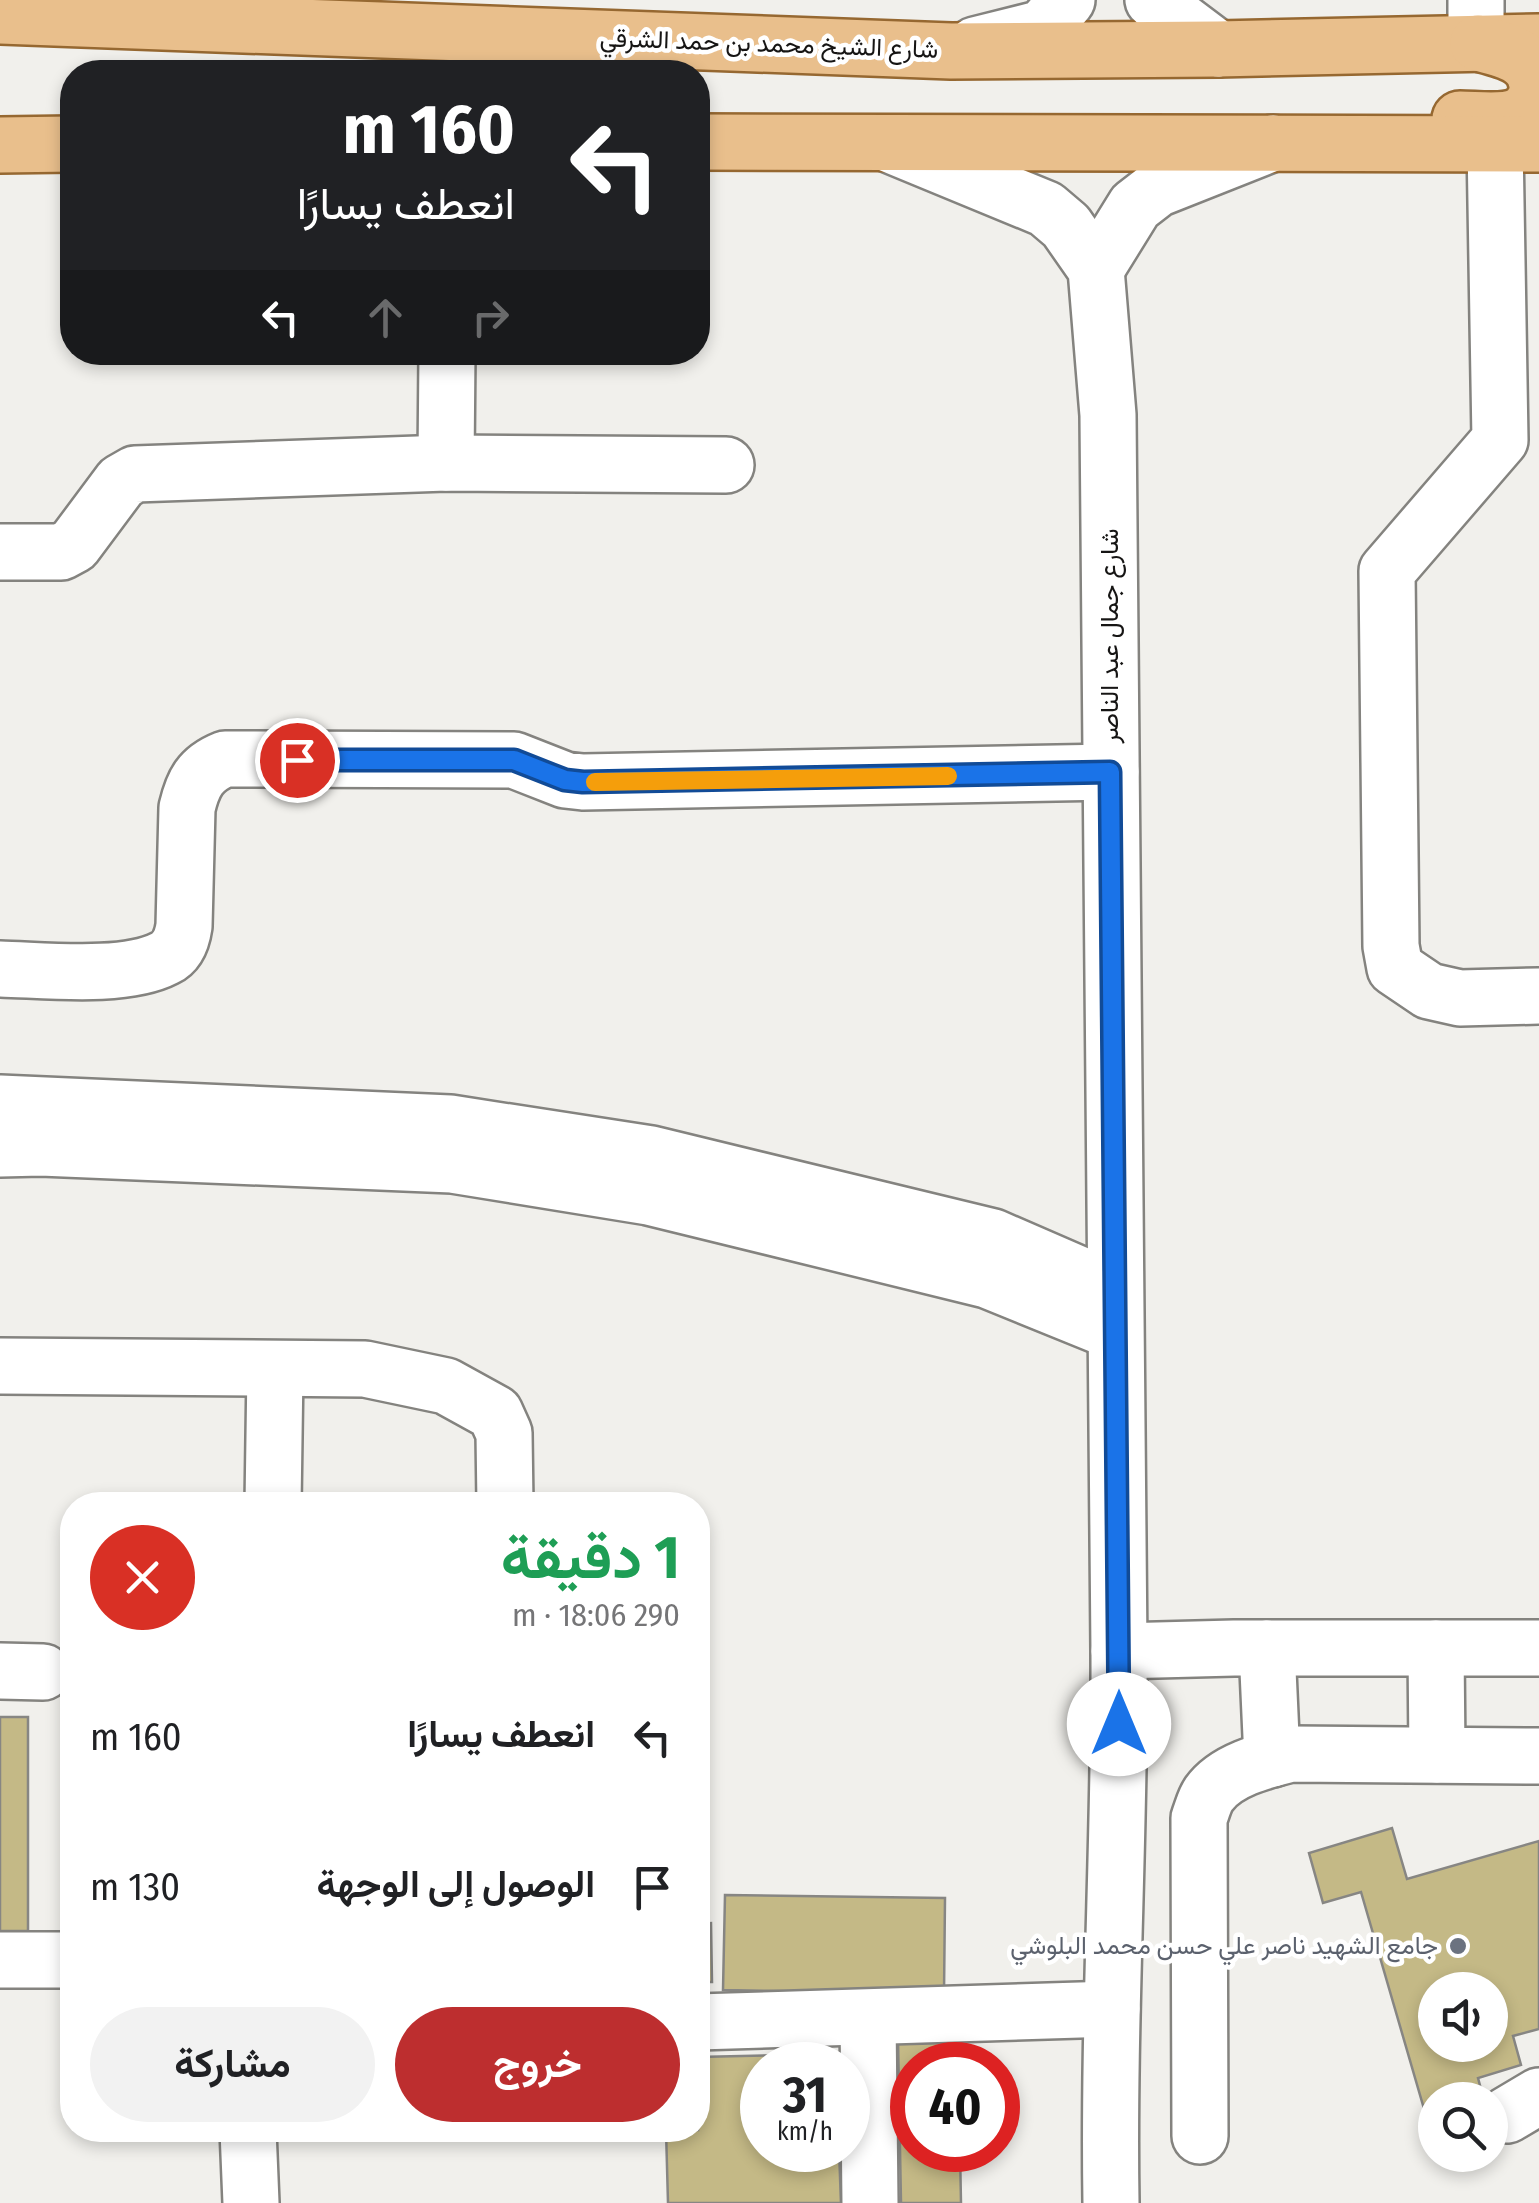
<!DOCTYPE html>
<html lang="ar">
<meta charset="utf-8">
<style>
:root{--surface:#fff;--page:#f2f2f2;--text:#202124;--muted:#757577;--accent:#bd2e2f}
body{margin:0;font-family:"Fira Sans Condensed",Vazirmatn,sans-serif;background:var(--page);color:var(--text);direction:rtl;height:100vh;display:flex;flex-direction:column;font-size:38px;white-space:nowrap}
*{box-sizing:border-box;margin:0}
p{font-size:32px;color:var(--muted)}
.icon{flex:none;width:55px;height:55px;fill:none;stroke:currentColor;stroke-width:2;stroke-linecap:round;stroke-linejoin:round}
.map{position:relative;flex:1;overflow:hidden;direction:ltr}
.side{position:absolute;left:60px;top:1492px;width:650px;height:650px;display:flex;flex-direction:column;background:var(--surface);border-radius:40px;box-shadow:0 5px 15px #0003;direction:rtl}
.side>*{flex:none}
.guide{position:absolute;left:60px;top:60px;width:650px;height:305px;border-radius:40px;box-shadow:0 5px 15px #0003;direction:rtl;background:#202124;color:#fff;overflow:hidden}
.fabs{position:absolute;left:1418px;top:1972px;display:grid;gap:20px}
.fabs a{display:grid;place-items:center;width:90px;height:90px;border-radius:50%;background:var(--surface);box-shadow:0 5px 15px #0003;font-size:50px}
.speed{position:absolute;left:740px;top:2042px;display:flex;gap:20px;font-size:50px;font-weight:700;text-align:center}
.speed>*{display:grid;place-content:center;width:130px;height:130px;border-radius:50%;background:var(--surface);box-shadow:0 5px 15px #0003;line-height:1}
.speed small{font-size:25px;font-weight:400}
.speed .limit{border:15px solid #d22;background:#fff;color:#111}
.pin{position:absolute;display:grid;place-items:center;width:85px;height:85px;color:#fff;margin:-42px;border:5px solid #fff;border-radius:50%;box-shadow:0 2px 10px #0007}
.me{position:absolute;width:110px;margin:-55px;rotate:0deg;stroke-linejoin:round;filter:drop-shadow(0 0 8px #0008)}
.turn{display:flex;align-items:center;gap:35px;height:210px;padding:0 30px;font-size:45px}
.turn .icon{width:130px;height:130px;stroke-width:2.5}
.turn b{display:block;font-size:70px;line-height:85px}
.lanes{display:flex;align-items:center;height:95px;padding:0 30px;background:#0003;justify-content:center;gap:50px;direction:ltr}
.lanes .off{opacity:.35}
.round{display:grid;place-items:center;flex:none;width:105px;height:105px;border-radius:52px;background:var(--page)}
.head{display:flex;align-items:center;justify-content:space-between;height:170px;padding:0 30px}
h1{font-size:60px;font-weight:700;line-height:75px;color:#1e9e55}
.cta{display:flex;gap:20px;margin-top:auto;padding:20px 30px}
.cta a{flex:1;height:115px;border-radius:60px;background:var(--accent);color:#fff;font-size:40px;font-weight:700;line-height:115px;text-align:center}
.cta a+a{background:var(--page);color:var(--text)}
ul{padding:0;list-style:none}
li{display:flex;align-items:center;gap:30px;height:150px;padding:0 30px}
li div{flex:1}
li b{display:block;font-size:38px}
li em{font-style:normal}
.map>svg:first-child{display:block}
.building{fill:#c4b986;stroke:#878683;stroke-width:2.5;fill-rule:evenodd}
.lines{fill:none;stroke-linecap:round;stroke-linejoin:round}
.minor-casing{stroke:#84837f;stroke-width:60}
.major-casing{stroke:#966831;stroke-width:60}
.minor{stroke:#fff;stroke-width:55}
.major{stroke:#e9bf8c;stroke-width:55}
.route-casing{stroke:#114b97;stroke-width:25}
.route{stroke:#1a73e8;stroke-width:18}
.slow{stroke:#f59e0b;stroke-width:18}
.worship-dot{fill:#6b7280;stroke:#fff;stroke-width:4}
.labels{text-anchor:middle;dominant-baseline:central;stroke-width:9;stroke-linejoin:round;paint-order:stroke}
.street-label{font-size:25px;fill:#161514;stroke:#fff}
.worship-label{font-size:25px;fill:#5b616d;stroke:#fff;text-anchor:end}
</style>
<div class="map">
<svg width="1539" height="2203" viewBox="0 0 1539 2203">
<rect width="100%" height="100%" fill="#f1f0ec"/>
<g class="building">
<rect x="0" y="1717" width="28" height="214"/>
<path d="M1392,1828L1407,1879L1539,1841V2029L1513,2036L1521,2065L1478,2078L1484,2100H1435V2117L1427,2119L1361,1892L1323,1903L1309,1853ZM1435,1990H1490V2045H1435Z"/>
<polygon points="725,1895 945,1898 944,1994 723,1990"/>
<polygon points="711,1923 712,1982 698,1982 698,1924"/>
<polygon points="958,2037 959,2065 912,2065 912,2150 960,2150 961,2203 901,2203 898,2038"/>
<polygon points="837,2054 837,2065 762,2065 762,2150 839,2150 841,2203 668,2203 666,2130 698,2130 698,2057"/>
</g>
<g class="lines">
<g class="minor-casing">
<g id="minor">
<polyline points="1153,0 1218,49"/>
<polyline points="1476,0 1476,42"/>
<polyline points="975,45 1043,28 1067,0"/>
<path d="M886,143L1046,209L1066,226L1096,269L1108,415L1119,1651C1120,1835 1108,2019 1111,2203"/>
<polyline points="1495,144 1500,440 1387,571 1391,946 1395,968 1429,991 1460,998 1539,996"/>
<polyline points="1096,269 1135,206 1157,189 1273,143"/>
<polyline points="446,463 447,352"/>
<polyline points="0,552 61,552 74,545 121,482 135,474 446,463 726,465"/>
<path d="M0,969C45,970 125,979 165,958C177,952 182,940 184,926L187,808C193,783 200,769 225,759L514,760L565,780L583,782L1111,772"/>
<polyline points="0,1103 450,1123 651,1154 993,1237 1115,1290"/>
<polyline points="0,1149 41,1148 452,1165 649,1197 987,1280 1115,1332"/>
<polyline points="0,1366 365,1369 446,1386 495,1413 504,1433 505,1505"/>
<polyline points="273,1505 275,1369"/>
<polyline points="1267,1648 1272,1759"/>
<polyline points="1436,1648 1437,1755"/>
<polyline points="1119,1651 1234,1648 1539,1648"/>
<polyline points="0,1671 43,1672"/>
<polyline points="0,1960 72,1960"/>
<polyline points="868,2018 870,2203"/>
<polyline points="698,2022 1112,2009"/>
<polyline points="1507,2115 1539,2096"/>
<polyline points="248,2130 251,2203"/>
<path d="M1200,2136L1199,1818C1202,1811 1204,1801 1209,1794C1226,1770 1263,1761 1291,1754L1539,1756"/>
</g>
</g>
<g class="major-casing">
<g id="major">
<polyline points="0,16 951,51 1218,49 1539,42"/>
<path d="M1460,119C1478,119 1508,124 1524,113C1530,109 1535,100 1537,93C1539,56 1505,50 1478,43"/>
<polyline points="698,142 1539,144"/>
<polyline points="0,145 72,144"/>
</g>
</g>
<use href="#minor" class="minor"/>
<use href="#major" class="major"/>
</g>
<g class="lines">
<g class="route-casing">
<polyline id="route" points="297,760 514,760 565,780 583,782 1110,772 1119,1724"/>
</g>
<use href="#route" class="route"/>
<polyline class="slow" points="595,782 948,776"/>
</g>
<circle class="worship-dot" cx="1458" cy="1946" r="10"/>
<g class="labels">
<g class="street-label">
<text transform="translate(769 44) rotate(2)">شارع الشيخ محمد بن حمد الشرقي</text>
<text transform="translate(1110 636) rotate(-90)">شارع جمال عبد الناصر</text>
</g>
<g class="worship-label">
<text x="1438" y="1946">جامع الشهيد ناصر علي حسن محمد البلوشي</text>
</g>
</g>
</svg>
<div class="fabs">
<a><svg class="icon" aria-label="sound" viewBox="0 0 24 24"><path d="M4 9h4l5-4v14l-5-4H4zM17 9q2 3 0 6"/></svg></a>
<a><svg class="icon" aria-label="search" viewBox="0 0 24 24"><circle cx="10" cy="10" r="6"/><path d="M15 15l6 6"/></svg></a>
</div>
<div class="speed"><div>31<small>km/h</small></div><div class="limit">40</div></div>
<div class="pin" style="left:297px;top:760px;background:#d93025"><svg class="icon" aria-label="arrive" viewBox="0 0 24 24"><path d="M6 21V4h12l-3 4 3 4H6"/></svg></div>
<svg class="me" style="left:1119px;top:1724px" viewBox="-20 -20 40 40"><circle r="19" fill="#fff"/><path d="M0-13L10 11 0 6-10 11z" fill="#1a73e8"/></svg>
<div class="guide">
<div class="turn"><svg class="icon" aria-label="left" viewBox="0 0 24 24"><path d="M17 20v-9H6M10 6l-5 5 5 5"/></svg><div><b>160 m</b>انعطف يسارًا</div></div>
<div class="lanes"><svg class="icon" aria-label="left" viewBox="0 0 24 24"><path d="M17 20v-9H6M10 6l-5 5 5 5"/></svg><svg class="icon off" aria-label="ahead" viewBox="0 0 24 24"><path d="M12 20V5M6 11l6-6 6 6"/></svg><svg class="icon off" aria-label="right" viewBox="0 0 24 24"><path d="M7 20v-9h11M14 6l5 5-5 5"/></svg></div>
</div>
<section class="side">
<div class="head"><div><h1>1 دقيقة</h1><p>290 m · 18:06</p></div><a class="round" style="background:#d93025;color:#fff"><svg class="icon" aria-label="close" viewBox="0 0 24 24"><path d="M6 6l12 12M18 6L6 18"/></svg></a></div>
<ul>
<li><svg class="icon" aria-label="left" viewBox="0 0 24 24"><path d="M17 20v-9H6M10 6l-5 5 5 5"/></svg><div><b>انعطف يسارًا</b></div><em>160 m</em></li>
<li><svg class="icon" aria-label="arrive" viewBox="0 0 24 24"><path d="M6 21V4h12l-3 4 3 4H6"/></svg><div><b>الوصول إلى الوجهة</b></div><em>130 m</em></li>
</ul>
<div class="cta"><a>خروج</a><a>مشاركة</a></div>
</section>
</div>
